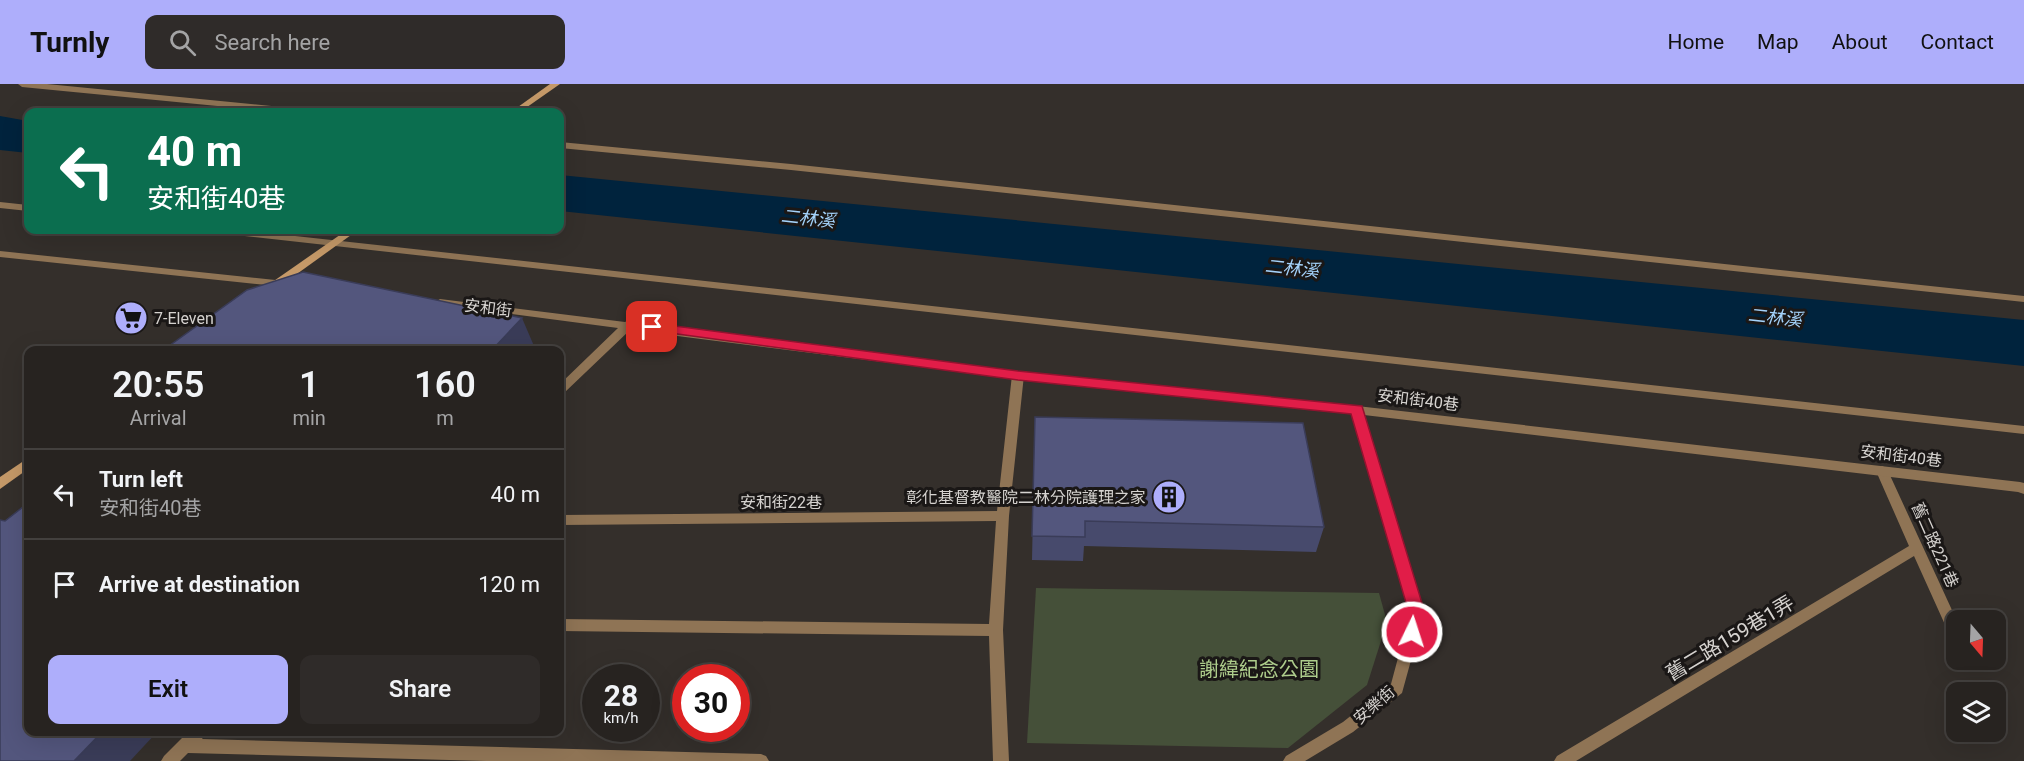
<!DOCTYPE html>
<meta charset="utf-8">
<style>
:root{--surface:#272320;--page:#2f2b29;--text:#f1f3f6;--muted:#a4a4a5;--line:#43403e;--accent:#aeaefb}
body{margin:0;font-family:Roboto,"Noto Sans TC",sans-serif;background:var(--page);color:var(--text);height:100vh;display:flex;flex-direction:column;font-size:22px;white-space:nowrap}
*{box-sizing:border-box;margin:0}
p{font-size:20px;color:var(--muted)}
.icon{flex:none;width:33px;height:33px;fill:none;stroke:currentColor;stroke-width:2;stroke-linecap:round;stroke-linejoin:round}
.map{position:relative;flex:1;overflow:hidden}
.panel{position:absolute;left:24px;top:262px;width:540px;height:390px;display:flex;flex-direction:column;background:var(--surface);border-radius:12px;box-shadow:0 6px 24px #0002,0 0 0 2px var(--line)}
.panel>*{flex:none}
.banner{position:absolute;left:24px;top:24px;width:540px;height:126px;border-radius:12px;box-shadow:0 6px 24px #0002,0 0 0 2px var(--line);background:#0b6e4f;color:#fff;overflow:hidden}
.needle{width:39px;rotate:161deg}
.fabs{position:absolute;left:1946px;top:526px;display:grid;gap:12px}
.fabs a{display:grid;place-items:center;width:60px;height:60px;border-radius:12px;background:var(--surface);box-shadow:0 6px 24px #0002,0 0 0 2px var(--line);font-size:30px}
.speed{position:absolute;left:582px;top:580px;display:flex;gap:12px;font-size:30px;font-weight:700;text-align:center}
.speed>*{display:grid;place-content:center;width:78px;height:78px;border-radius:50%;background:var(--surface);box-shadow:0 6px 24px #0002,0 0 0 2px var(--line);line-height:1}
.speed small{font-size:15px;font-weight:400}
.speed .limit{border:9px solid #d22;background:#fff;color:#111}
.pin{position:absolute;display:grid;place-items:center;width:51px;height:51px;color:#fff;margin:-26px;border-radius:12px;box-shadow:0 3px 9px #0006}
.me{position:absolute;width:66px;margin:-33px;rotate:4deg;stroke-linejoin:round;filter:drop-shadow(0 0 4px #0008)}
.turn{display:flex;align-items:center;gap:21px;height:126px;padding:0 24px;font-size:27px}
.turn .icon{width:78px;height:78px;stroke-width:2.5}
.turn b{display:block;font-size:42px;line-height:51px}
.eta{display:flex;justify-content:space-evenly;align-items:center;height:102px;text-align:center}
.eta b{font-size:36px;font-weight:600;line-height:42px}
.action{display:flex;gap:12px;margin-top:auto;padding:12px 24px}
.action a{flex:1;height:69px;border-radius:12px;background:var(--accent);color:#111;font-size:24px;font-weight:600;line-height:69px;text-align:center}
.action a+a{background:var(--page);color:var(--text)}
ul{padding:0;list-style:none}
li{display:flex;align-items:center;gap:18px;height:90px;padding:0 24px;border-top:2px solid var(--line)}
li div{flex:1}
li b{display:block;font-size:22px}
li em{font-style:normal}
header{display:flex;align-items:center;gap:36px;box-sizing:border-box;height:84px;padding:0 30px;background:var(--accent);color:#111}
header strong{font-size:28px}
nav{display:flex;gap:33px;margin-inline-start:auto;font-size:21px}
.search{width:420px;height:54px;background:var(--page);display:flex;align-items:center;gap:15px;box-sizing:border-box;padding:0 21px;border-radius:12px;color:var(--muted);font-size:22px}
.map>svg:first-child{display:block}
.green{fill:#455039}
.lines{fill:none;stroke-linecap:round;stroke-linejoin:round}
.river{fill:#00233d;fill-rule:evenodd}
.service{fill:#8f7455;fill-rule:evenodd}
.minor{fill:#8f7455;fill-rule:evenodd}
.secondary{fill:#c59968;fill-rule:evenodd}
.wall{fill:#474a6c}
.shaded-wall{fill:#3a3c58}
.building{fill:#53567d;stroke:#3a3c58;stroke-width:1.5}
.route{fill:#e11d48;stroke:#92132f;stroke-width:1.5}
.labels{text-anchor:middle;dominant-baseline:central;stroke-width:6;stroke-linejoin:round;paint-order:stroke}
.street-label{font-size:16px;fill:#d5d2cf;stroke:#1a1716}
.poi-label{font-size:16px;fill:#d5d2cf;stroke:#1a1716;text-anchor:start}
.water-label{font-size:18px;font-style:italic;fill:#a4d2fa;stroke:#1a1716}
.near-street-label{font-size:20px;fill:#d5d2cf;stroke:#1a1716}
.near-park-label{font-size:20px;fill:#adcc8b;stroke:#1a1716}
</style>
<header>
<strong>Turnly</strong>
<div class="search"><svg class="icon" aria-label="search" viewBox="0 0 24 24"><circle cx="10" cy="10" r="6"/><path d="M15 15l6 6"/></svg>Search here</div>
<nav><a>Home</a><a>Map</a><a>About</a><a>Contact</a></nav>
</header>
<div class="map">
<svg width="2024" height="677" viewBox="0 0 2024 677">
<rect width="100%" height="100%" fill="#342f2b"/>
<polygon class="green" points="1036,504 1379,509 1387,538 1367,601 1288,664 1027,659"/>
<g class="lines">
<g class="river">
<polygon points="0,32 28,37 28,69 0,66"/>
<polygon points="560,91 2024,236 2024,282 560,127"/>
</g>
<g class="service">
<polygon points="18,0 47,0 301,25 305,28 280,28 22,3"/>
<polygon points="560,58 791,80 2024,212 2024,218 791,86 560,64"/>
<polygon points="0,118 28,121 28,127 0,124"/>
<polygon points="213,146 241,146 2024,342 2024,350 218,149"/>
<polygon points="1018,287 1024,291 1009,432 1003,546 1009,677 993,677 989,552 560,547 560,535 989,540 996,437 560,441 560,431 997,427 1012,291"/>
<polygon points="1882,382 1886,384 1888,387 1957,537 1956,556 1951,554 1914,472 1576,677 1554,677 1557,672 1909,462 1876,387 1878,384"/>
<polygon points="1961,576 1975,576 1977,581 1975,585 1970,587 1965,585"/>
</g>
<g class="minor">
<polygon points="0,167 285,197 290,200 285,203 0,173"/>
<polygon points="440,215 625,238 629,236 634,239 1018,287 1357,322 2020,398 2024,399 2024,410 2018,408 1364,331 1424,529 1402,609 1353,648 1305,677 1283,677 1286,672 1343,638 1391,600 1410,529 1352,330 1018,295 630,246 564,309 560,310 560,300 618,244 436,220 435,218"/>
<polygon points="188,648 207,648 202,655 761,670 766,672 769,677 486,677 188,669 180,677 161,677 164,672"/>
</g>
<g class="secondary">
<polygon points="550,0 560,0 520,28 511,28"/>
<polygon points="347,146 358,146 276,205 268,205 267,203 268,201"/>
<polygon points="28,374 28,385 0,405 0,393"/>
</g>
</g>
<polygon class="wall" points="1035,333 1324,443 1316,468 1084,462 1083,477 1032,476"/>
<g class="shaded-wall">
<polygon points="522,234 534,262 530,267 491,267"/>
<polygon points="102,648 157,648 130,677 74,677"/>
</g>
<g class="building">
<polygon points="303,188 522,234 491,267 162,267 247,206"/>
<polygon points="1035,333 1303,339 1324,443 1085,437 1085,453 1032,452"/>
<polygon points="28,419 28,648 102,648 74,677 0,677 0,436 5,437"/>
</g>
<polygon class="route" points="652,239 1018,287 1362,322 1425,529 1417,552 1412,555 1406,552 1404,548 1409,529 1351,330 1018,296 648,246 646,243"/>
<defs>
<g id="supermarket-disc" transform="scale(1.725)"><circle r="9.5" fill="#aeaefb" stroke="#1a1716"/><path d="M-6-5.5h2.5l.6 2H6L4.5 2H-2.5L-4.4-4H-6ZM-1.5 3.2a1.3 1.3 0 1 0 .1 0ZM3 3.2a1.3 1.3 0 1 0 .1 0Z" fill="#111"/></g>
<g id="building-disc" transform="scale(1.725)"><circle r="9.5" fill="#aeaefb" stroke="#1a1716"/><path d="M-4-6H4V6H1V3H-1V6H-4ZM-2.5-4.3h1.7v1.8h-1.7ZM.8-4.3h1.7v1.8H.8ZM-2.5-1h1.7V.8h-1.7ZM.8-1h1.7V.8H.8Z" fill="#111"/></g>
</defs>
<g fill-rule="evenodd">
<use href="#supermarket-disc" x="131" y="234"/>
<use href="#building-disc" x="1169" y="413"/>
</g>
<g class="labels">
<g class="street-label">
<text transform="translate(488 224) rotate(7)">安和街</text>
<text transform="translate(1418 316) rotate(7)">安和街40巷</text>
<text transform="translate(1901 372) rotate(7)">安和街40巷</text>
<text x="781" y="418">安和街22巷</text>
<text transform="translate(1935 461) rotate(66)">舊二路221巷</text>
<text transform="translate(1374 621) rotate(-41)">安樂街</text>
</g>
<g class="poi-label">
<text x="154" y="234">7-Eleven</text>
<text x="1146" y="413" text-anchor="end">彰化基督教醫院二林分院護理之家</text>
</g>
<g class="water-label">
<text transform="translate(808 134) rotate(6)">二林溪</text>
<text transform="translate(1292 184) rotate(6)">二林溪</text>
<text transform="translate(1775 233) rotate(6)">二林溪</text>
</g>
<g class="near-street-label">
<text transform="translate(1730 554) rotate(-31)">舊二路159巷1弄</text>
</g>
<g class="near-park-label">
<text x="1259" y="585">謝緯紀念公園</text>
</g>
</g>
</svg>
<div class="fabs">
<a><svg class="needle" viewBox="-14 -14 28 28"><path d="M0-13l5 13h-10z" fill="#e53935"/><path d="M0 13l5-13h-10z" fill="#a4a4a5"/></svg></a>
<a><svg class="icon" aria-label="layers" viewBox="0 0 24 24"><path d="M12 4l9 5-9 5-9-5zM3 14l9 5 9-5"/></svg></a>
</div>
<div class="speed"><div>28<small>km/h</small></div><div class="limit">30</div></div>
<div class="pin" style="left:652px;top:243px;background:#d93025"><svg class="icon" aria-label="arrive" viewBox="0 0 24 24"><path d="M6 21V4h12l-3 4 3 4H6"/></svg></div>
<svg class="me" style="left:1412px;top:548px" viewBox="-20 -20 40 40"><circle r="17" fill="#e11d48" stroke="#fff" stroke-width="3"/><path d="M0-11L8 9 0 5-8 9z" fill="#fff"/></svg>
<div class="banner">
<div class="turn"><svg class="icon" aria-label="left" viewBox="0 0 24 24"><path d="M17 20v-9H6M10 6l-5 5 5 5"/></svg><div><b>40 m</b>安和街40巷</div></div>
</div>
<section class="panel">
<div class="eta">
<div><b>20:55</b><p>Arrival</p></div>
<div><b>1</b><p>min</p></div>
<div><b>160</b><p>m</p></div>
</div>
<ul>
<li><svg class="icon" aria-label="left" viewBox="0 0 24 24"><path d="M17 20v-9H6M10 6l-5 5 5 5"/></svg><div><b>Turn left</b><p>安和街40巷</p></div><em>40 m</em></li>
<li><svg class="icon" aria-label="arrive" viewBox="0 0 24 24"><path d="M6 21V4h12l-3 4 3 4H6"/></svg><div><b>Arrive at destination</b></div><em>120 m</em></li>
</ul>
<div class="action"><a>Exit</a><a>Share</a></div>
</section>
</div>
